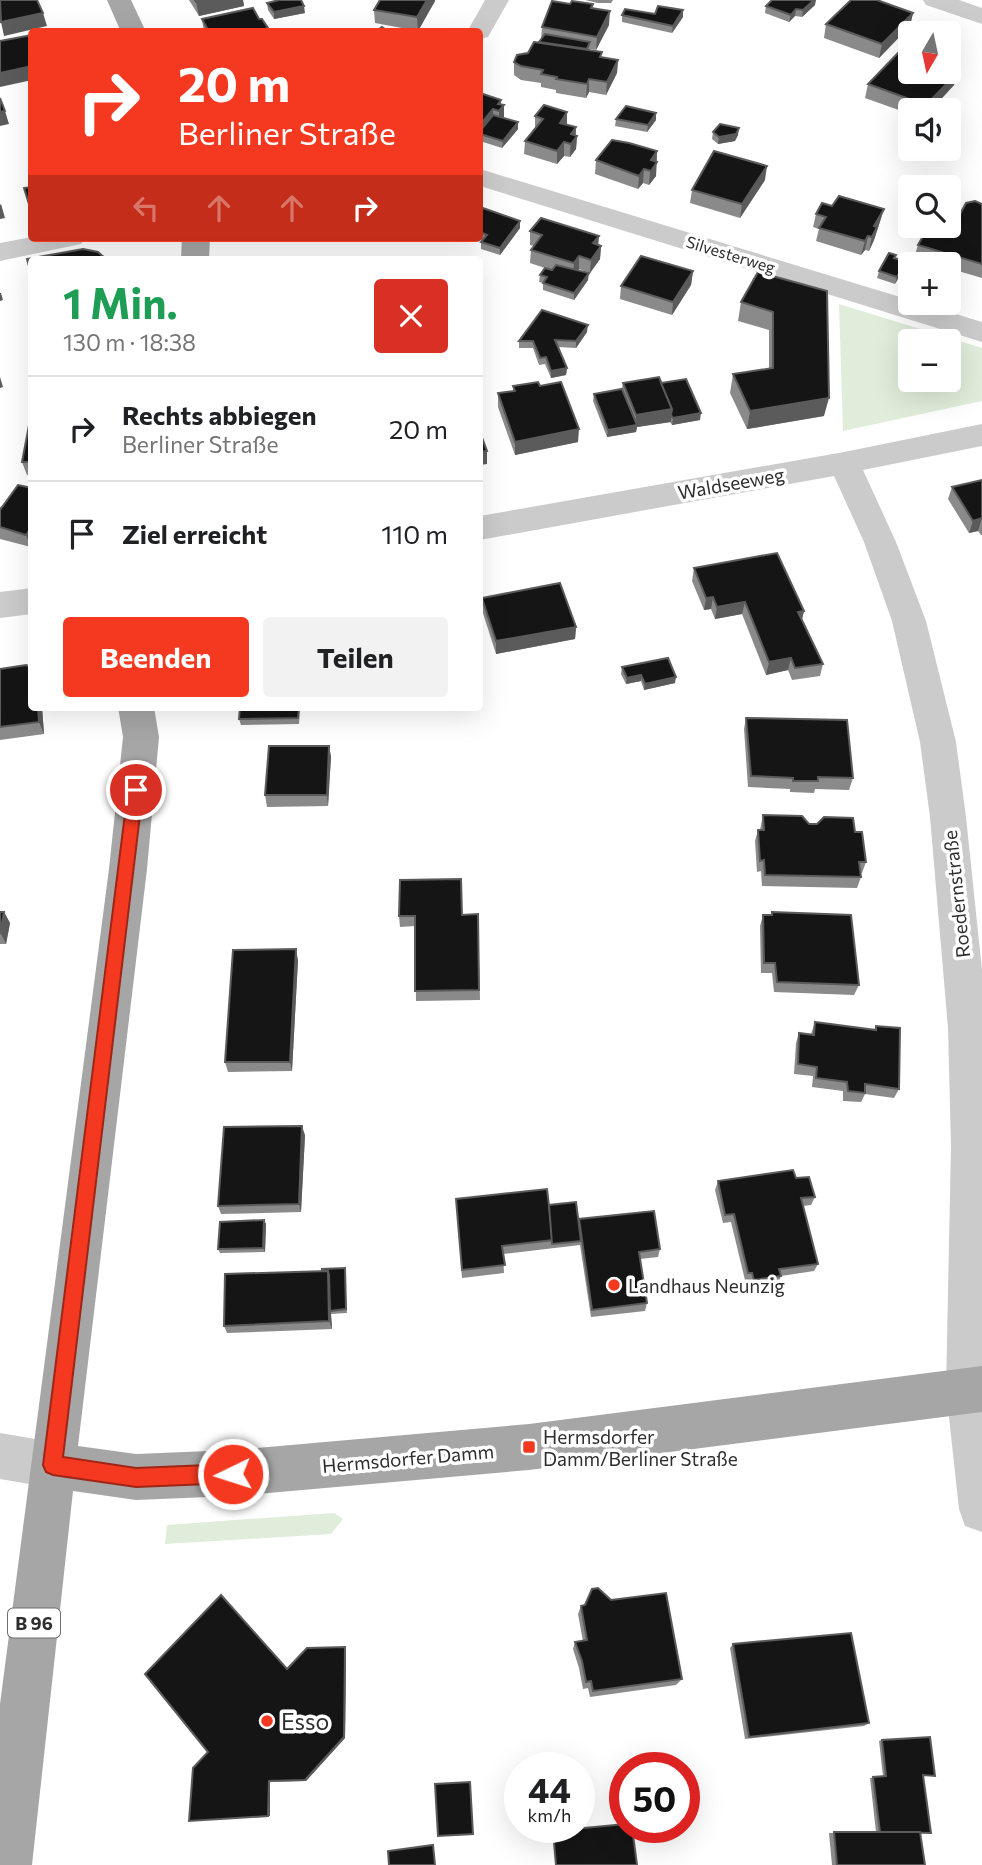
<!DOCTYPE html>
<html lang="de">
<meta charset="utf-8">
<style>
:root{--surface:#fff;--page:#f2f2f2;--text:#202124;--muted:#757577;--line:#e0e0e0;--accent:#f43920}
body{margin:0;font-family:Commissioner,sans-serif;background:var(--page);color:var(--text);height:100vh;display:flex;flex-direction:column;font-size:26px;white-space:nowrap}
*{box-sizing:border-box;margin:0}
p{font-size:23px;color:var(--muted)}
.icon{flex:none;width:38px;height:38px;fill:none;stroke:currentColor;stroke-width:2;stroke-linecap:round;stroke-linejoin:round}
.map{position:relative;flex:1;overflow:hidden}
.details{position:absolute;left:28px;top:256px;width:455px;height:455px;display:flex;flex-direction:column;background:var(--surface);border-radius:7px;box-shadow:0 7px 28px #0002}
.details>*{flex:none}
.hud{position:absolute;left:28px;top:28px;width:455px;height:214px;border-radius:7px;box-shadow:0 7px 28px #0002;background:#f43920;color:#fff;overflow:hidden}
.needle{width:46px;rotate:189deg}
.fabs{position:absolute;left:898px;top:21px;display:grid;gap:14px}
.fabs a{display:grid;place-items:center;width:63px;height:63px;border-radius:7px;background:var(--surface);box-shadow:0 7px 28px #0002;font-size:35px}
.speed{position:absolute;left:504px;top:1752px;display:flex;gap:14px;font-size:35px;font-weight:700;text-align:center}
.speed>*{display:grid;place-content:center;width:91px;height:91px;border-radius:50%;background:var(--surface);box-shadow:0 7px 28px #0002;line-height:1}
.speed small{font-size:18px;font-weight:400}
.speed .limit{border:10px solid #d22;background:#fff;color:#111}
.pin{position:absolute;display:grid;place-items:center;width:60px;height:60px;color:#fff;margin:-30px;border:4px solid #fff;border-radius:50%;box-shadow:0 2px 7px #0007}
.me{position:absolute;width:77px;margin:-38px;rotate:266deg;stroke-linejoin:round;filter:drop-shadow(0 0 5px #0008)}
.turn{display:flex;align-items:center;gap:24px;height:147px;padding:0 35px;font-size:32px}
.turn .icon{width:91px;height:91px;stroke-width:2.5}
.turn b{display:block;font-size:49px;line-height:60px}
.lanes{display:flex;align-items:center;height:66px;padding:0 35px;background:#0003;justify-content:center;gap:35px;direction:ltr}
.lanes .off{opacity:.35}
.round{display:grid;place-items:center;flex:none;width:74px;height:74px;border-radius:7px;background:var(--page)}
.headline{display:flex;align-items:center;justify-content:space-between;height:119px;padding:0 35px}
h1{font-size:42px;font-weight:700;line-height:52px;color:#1e9e55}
.button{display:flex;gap:14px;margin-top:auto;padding:14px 35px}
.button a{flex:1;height:80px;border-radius:7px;background:var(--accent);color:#fff;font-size:28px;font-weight:700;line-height:80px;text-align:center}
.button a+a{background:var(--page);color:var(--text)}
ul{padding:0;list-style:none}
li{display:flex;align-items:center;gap:21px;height:105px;padding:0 35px;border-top:2px solid var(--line)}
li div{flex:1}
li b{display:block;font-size:26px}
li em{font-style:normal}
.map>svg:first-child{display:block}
.green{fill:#e0edda;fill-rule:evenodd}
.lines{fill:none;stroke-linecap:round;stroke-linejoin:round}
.minor{fill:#cbcbcb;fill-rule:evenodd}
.major{fill:#a6a6a6;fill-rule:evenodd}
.wall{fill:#8a8a8a}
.shaded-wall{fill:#5b5b5b}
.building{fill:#151515;stroke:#5b5b5b;stroke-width:2}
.route{fill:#f43920;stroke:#9f2515;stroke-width:2}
.poi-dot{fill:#f43920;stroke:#fff;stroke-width:2.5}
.labels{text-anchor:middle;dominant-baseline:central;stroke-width:7;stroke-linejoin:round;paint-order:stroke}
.far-street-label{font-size:16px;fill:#2e2e2e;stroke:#fff}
.shield{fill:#fff;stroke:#6d6d6d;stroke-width:2}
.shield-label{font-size:18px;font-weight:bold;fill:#2e2e2e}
.street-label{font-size:19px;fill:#2e2e2e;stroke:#fff}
.poi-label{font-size:19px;fill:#2e2e2e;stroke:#fff;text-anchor:start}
.near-poi-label{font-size:23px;fill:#2e2e2e;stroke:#fff;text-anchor:start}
</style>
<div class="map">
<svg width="982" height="1865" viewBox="0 0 982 1865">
<rect width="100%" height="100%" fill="#fff"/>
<g class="green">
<path d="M839,304L982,348V401L843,431ZM910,341H948V380H910Z"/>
<polygon points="334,1513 343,1519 331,1534 165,1544 167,1525"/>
</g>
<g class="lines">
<g class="minor">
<polygon points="485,0 509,0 488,37 480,39 480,32 467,32"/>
<polygon points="923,0 959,0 982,8 982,24 926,5"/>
<polygon points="480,169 910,300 910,303 920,303 982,322 982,342 480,186"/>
<polygon points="32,237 32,238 85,238 81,244 0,261 0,243"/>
<polygon points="982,424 982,446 863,470 896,542 926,621 956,742 966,817 982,970 982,1532 965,1526 959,1509 946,1390 951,1146 948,1028 930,817 920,742 892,621 864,542 834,476 480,540 480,516 844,452"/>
<polygon points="32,588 32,614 0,618 0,592"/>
<polygon points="0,1433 53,1442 69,1449 76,1465 69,1481 53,1488 0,1479"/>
</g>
<g class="major">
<polygon points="107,0 131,0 146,32 121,32"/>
<polygon points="182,238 210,238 209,259 181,259"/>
<polygon points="118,707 154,707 159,737 147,869 78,1446 136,1454 233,1450 529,1424 982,1366 982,1412 529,1470 233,1496 136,1500 73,1491 32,1865 0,1865 0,1704 109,869 123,737"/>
</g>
</g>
<g class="wall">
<polygon points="189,0 243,0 244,6 199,16"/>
<polygon points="585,0 613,0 611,3 598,3"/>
<polygon points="435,1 418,31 375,23 374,10"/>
<polygon points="267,3 305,13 274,19 268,10"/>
<polygon points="815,5 802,17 795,16 789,22 765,13 766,6"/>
<polygon points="593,8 609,25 596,50 590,49 590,50 602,57 618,60 617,73 606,95 589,92 586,98 556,93 556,90 541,87 541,83 521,80 514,75 514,62 528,53 541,39 542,27"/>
<polygon points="683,10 683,17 672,33 622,22 622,15 655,14"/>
<polygon points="913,13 910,26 879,58 824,38 826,24"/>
<polygon points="202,19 259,19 269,32 204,32"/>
<polygon points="958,72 954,85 931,110 910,110 910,114 865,98 868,84"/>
<polygon points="480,93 501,105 504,118 518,129 502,148 480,141"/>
<polygon points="567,112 567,125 576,127 576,135 577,136 576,149 570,157 564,156 557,164 524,154 525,141 535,129 535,116"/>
<polygon points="616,119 656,120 647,132 615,126"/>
<polygon points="713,132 738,135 735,141 718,144 712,139"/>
<polygon points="657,151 656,176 649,185 643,183 638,189 595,174 596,160"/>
<polygon points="765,180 740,218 690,203 692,190"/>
<polygon points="982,204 982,278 948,268 948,264 934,264 914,258 918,245 923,235 925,226 948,226 959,216"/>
<polygon points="832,206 884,209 874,240 869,251 865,250 861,255 816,241 819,229 813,227 816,214"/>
<polygon points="480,207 520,228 500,255 481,249 481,242 482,240 475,238 480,238"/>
<polygon points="530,231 601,246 600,259 590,273 579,269 578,270 588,280 574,300 543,290 543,283 539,282 540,275 548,269 530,263 531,250 534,246 530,245"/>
<polygon points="895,258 904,268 895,284 877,278 879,271"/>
<polygon points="693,271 691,285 672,315 620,299 621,286"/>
<polygon points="758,272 824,416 747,429 730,393 733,374 769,369 769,330 738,321 741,302"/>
<polygon points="587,332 576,348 558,347 567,368 566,375 551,378 545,364 539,365 533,348 519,348 519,341"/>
<polygon points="623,383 661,383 700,420 672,425 670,422 637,427 636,432 607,437 593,401 594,394 622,389"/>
<polygon points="513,386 540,386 578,442 515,455 498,407 498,393 513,391"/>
<polygon points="32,420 32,475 27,475 22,462"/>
<polygon points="982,480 982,535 981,535 978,531 969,533 948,499 952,487"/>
<polygon points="32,488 31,547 0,539 0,507 1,507"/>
<polygon points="694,568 804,611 802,619 823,664 820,676 792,680 788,670 766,675 742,614 715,619 711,609 704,610 692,581"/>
<polygon points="482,598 576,627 575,639 496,654 482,610"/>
<polygon points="622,667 675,683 644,690 641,681 626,684 621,674"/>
<polygon points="0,669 32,707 42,707 44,734 0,740"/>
<polygon points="240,707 300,707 299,724 241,725 239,719"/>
<polygon points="746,718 853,778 849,790 815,789 814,793 790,792 790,789 748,787 744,729"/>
<polygon points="329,746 331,757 328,806 267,807 265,795"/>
<polygon points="763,815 855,832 866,862 862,873 860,873 861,877 857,888 762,886 761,871 757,872 755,841 758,830 760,830"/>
<polygon points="0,912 4,912 10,923 6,944 0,944"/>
<polygon points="772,912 859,985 854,995 774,992 772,973 761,973 760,926 763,915 771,915"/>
<polygon points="478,914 480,1000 416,1001 415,926 400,927 399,916"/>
<polygon points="298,960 292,1071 228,1072 225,1062"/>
<polygon points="815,1022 874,1030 876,1026 899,1089 894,1098 865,1094 861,1102 843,1101 843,1091 812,1087 813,1076 794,1074 796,1043 799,1033 811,1034"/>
<polygon points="305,1135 301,1212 221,1214 218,1206"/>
<polygon points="796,1178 815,1197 811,1205 803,1206 818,1264 814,1271 781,1276 778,1284 751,1287 749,1280 745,1280 731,1222 723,1223 715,1190 718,1181"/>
<polygon points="456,1199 549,1205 579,1222 660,1249 658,1257 640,1259 647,1303 645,1311 591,1317 580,1245 503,1254 504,1273 462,1278"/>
<polygon points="264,1220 266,1224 265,1252 220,1253 218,1249"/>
<polygon points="345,1272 347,1313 331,1314 332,1329 227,1333 224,1326"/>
<polygon points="581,1606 682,1679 676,1685 590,1697 588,1688 583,1689 579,1668 573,1649 575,1642 583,1641 578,1614"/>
<polygon points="733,1644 869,1723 864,1726 745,1739 730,1648"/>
<polygon points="346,1648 345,1738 306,1781 270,1782 270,1816 189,1821 287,1669"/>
<polygon points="882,1740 935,1776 923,1776 920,1833 925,1865 832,1865 829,1833 876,1832 870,1778 883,1776 879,1741"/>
</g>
<g class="shaded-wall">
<polygon points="208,0 243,0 244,6 199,16 196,2"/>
<polygon points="427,0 435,0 435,1 418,31 417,17"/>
<polygon points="814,0 816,0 815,5 802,17 803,10"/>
<polygon points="304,6 305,13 274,19 274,12"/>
<polygon points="796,9 795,16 789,22 791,15"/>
<polygon points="683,10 683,17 672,33 673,26"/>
<polygon points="610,11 609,25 596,50 597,37"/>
<polygon points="43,13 47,26 4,36 1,22"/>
<polygon points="913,13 910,26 879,58 882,44"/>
<polygon points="618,60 617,73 606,95 607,82"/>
<polygon points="32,66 32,80 0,87 0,73"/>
<polygon points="958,72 954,85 931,110 925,110 926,105"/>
<polygon points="589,79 589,92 586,98 587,84"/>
<polygon points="501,100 501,108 504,105 504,119 499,124 499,111 498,104"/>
<polygon points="0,105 5,111 9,124 0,126"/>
<polygon points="493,109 493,122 480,134 480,125"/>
<polygon points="567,112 567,126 560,123"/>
<polygon points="656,113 656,120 647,132 648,125"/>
<polygon points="518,122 518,129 502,148 503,141"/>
<polygon points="576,127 575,138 577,136 576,149 570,157 571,134"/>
<polygon points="739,128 738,135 735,141 718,144 719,137"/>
<polygon points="564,142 564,156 557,164 557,151"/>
<polygon points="657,151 656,176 649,185 651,160"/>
<polygon points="767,166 765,180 740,218 742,204"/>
<polygon points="644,169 643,183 638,189 639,176"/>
<polygon points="1,204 5,218 0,219 0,205"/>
<polygon points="884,209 874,240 869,251 874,226"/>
<polygon points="520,221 520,228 500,255 500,248"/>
<polygon points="599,236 598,249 593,243"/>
<polygon points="868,236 865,250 861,255 865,241"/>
<polygon points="601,246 600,259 590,273 591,260"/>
<polygon points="579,256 579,269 573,277 574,263"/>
<polygon points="906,261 904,268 895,284 897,277"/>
<polygon points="693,271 691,285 672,315 673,302"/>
<polygon points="589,273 588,280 574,300 574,293"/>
<polygon points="0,293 1,293 3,300 0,301"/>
<polygon points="588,325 587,332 576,348 576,341"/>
<polygon points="567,368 566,375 551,378 551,371"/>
<polygon points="0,377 3,387 0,388"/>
<polygon points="829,398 824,416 747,429 750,411"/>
<polygon points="672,409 671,422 637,427 636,432 607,437 608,430 635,425 636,415"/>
<polygon points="701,413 700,420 672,425 673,418"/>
<polygon points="579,429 578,442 515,455 515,442"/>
<polygon points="487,451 487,464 480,465 480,452"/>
<polygon points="982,518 978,531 969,533 973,521"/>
<polygon points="29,531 32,539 31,547 26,535"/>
<polygon points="713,597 711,609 704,610 706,598"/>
<polygon points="745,602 742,614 715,619 717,607"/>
<polygon points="804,611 801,623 798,612"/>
<polygon points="576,627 575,639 496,654 496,641"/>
<polygon points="791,658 788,670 766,675 769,662"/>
<polygon points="641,675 641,681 626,684 627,678"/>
<polygon points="676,677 675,683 644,690 645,684"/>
<polygon points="38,707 42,707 44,734 39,722"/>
<polygon points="329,746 331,757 328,806 327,795"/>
<polygon points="4,912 10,923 6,944 1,934"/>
<polygon points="296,949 298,960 292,1071 290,1062"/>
<polygon points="302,1126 305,1135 301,1212 299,1204"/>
<polygon points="264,1220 266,1224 265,1252 263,1248"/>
<polygon points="328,1271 331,1314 332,1329 329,1321"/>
<polygon points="345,1647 346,1648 345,1738 306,1781 305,1780"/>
<polygon points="269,1781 270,1782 270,1816 268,1816"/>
</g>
<g class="building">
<polygon points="0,0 37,0 43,13 1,22"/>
<polygon points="195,0 208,0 196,2"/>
<polygon points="279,0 301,0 304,6 274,12 267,3"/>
<polygon points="380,0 427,0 417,17 374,10"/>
<polygon points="772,0 814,0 803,10 796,9 791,15 766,6"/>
<polygon points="851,0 877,0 913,13 882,44 826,24"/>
<polygon points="552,1 570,4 572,1 593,4 591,8 610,11 597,37 542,27"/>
<polygon points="658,6 683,10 673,26 622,15 625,9 655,14"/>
<polygon points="253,8 259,19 262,19 268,28 265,29 266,32 209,32 202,19"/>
<polygon points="382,27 389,32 375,32"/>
<polygon points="545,34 590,42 587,49 539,42"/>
<polygon points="32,35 32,66 0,73 0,41"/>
<polygon points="534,42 602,52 600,57 618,60 607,82 589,79 587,84 556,79 557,77 541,74 543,70 521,66 514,62 517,55 528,53"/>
<polygon points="900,51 910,54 910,72 948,72 948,68 958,72 926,105 868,84"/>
<polygon points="480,93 501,100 498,104 504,105 499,111 493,109 480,125"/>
<polygon points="0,98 5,111 0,112"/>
<polygon points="544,105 567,112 560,123 576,127 571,134 577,136 571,144 564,142 557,151 525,141 543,119 535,116"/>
<polygon points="626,106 656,113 648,125 616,119"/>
<polygon points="493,115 518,122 503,141 480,134 480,131"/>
<polygon points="720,124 739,128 736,134 719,137 713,132"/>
<polygon points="612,140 629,143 657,151 651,160 657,162 651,171 644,169 639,176 596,160"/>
<polygon points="714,151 767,166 742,204 692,190"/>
<polygon points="32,187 32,204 29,204 24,188"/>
<polygon points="839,196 884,209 874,226 877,227 872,237 868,236 865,241 819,228 826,217 816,214 822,203 832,206"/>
<polygon points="975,201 982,204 982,264 918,245 929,226 948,226 948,213 959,216 966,203"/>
<polygon points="480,207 520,221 500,248 481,242 487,235 480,232"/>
<polygon points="541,218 599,236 593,243 601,246 591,260 579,256 574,263 531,250 542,235 530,231"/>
<polygon points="83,249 98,252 106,259 32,259 32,277 27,259"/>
<polygon points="889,253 896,255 894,258 906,261 897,277 879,271"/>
<polygon points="641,256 693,271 673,302 621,286"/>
<polygon points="556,265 589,273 574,293 543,283 547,277 540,275 545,268 552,270"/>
<polygon points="758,272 827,291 829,398 750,411 733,374 773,368 773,312 741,302"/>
<polygon points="542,310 588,325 576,341 555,340 567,368 551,371 546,357 540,358 533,341 519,341"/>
<polygon points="659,377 672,409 636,415 623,383"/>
<polygon points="686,379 701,413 673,418 671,415 672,409 661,383"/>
<polygon points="538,382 540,386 561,382 579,429 515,442 498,393 515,391 513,386"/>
<polygon points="622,389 637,425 608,430 594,394"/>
<polygon points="30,420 32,420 32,462 22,462"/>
<polygon points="480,432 487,451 480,452"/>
<polygon points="982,480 982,518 973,521 952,487"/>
<polygon points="18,485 32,488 32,532 29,531 26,535 0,527 0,510"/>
<polygon points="777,553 804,611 798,612 823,664 795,668 791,658 769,662 745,602 717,607 713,597 706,598 694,568"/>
<polygon points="560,583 576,627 496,641 482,598"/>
<polygon points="668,658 676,677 645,684 641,675 627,678 622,667"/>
<polygon points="26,665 32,668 32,707 38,707 39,722 0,727 0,669"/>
<polygon points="240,707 299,707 298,718 239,719"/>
<polygon points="746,718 847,720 853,778 818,777 818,781 793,781 793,778 751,776"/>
<polygon points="269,746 329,746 327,795 265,795"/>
<polygon points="763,815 802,816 809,824 817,824 824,817 853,818 855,832 862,832 866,862 859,862 861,877 765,875 764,860 760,861 758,830 764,830"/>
<polygon points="461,879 462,915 478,914 479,990 415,991 415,916 399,916 400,880"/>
<polygon points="0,912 4,912 0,934"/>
<polygon points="772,912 851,915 859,985 777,982 775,963 764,963 763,915 772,915"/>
<polygon points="296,949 290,1062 225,1062 233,950"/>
<polygon points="815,1022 876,1030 876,1026 900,1028 899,1089 865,1084 865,1093 848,1091 847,1082 816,1078 817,1067 798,1064 799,1033 814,1035"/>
<polygon points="302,1126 299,1204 218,1206 224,1127"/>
<polygon points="793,1170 796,1178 809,1177 815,1197 801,1198 818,1264 779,1269 781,1276 754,1280 752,1273 748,1273 734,1214 725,1215 718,1181"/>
<polygon points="547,1189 553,1240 502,1246 505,1265 462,1270 456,1199"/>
<polygon points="576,1202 581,1241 552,1244 549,1205"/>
<polygon points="654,1211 660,1249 639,1252 647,1303 592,1310 579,1219"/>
<polygon points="264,1220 263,1248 218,1249 220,1222"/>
<polygon points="345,1268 346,1309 330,1311 329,1275 328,1271 322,1271 322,1269"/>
<polygon points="328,1271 329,1321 224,1326 225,1274"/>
<polygon points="598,1588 611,1600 666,1593 682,1679 593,1691 591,1681 586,1682 582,1661 575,1642 587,1640 581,1606 585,1605 592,1589"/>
<polygon points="221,1595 287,1669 307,1648 345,1647 344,1737 305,1780 269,1781 268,1816 189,1821 193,1768 208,1752 145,1674"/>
<polygon points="851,1633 869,1723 749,1737 733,1644"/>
<polygon points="930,1737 935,1776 923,1775 931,1833 880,1832 873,1777 886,1776 882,1740"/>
<polygon points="470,1782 473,1834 438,1836 435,1784"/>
<polygon points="625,1824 625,1827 632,1827 637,1865 556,1865 553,1831"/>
<polygon points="834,1832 920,1832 925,1865 837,1865"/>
<polygon points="433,1845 435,1865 389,1865 388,1851"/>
</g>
<polygon class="route" points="136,783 143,790 63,1457 136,1468 233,1464 240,1467 243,1474 240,1480 233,1483 136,1487 53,1475 46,1472 43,1465 128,790"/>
<g class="poi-dot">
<circle cx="614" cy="1285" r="7"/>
<rect x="522" y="1440" width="14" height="14" rx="3.5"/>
<circle cx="267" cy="1721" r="7"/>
</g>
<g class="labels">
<g class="far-street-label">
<text transform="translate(731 254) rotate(17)">Silvesterweg</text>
</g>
<rect class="shield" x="8" y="1608.5" width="52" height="29" rx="5"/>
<g class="shield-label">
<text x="34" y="1623">B 96</text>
</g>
<g class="street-label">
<text transform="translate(731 483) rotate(-10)">Waldseeweg</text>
<text transform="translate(956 894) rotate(-96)">Roedernstraße</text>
<text transform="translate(408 1458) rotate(-5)">Hermsdorfer Damm</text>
</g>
<g class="poi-label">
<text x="628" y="1285">Landhaus Neunzig</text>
<text x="543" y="1436">Hermsdorfer<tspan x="543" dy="22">Damm/Berliner Straße</tspan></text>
</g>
<g class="near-poi-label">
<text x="281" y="1721">Esso</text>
</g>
</g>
</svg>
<div class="fabs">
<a><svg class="needle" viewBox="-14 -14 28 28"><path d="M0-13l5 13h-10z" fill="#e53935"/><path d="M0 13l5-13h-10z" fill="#757577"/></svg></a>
<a><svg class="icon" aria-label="sound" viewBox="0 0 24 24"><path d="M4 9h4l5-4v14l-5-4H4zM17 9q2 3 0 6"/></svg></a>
<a><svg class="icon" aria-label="search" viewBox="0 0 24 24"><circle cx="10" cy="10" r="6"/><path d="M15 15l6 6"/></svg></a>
<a>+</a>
<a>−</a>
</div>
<div class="speed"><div>44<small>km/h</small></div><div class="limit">50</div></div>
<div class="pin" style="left:136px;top:790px;background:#d93025"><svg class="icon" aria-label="arrive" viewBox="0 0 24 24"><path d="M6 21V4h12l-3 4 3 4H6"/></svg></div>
<svg class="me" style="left:233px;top:1474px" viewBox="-20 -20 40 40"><circle r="17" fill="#f43920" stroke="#fff" stroke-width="3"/><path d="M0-11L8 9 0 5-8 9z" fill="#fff"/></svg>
<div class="hud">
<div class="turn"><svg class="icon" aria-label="right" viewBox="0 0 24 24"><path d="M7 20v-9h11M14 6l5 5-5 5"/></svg><div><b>20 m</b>Berliner Straße</div></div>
<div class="lanes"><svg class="icon off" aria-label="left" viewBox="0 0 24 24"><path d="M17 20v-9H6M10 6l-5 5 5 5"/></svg><svg class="icon off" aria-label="ahead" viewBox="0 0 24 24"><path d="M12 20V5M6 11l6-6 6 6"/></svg><svg class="icon off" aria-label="ahead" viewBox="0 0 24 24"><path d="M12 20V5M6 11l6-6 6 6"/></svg><svg class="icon" aria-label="right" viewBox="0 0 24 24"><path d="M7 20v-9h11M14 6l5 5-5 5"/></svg></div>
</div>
<section class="details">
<div class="headline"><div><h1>1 Min.</h1><p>130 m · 18:38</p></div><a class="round" style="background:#d93025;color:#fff"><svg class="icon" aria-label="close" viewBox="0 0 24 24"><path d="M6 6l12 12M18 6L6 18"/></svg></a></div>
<ul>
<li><svg class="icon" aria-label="right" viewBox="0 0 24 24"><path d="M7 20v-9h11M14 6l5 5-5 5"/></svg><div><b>Rechts abbiegen</b><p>Berliner Straße</p></div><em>20 m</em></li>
<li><svg class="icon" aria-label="arrive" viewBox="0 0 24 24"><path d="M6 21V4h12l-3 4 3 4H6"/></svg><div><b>Ziel erreicht</b></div><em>110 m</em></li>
</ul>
<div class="button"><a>Beenden</a><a>Teilen</a></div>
</section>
</div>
